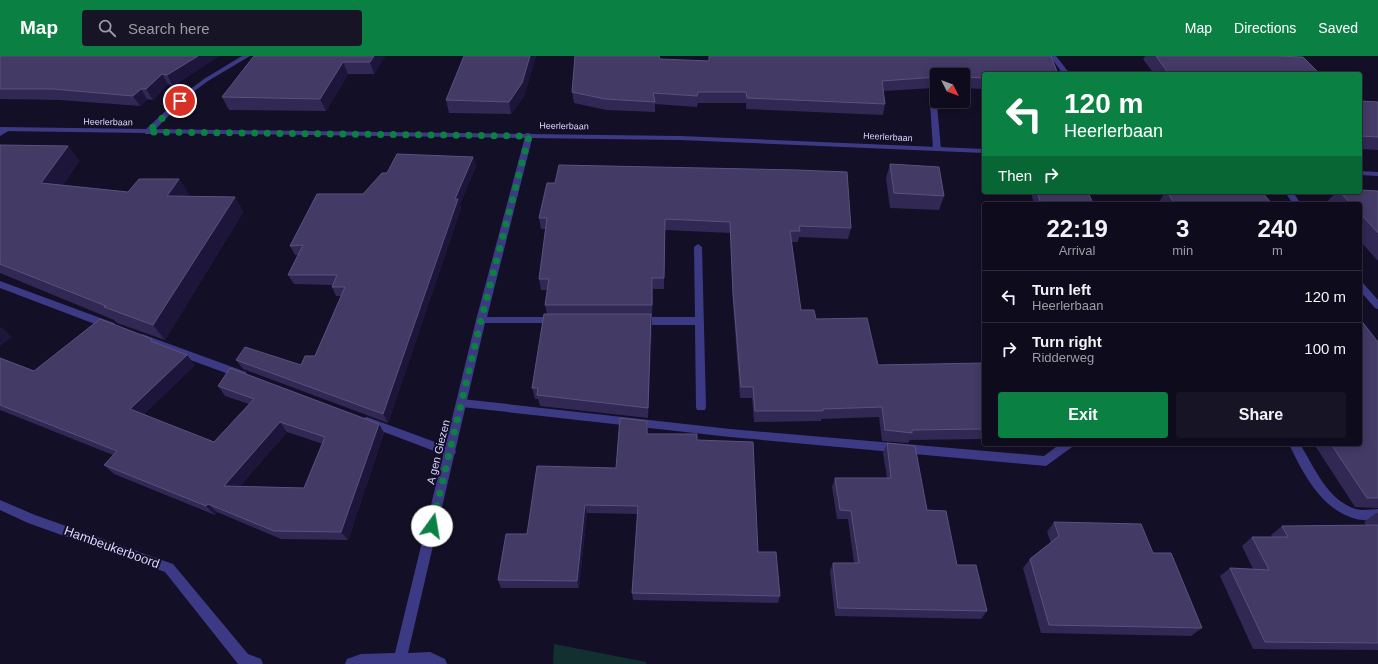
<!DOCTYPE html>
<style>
:root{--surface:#0e0b1c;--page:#171425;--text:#f1f3f6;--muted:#9b9ba3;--line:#2e2b3b;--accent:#0b8043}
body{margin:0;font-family:Helvetica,sans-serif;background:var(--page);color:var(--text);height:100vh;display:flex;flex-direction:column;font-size:15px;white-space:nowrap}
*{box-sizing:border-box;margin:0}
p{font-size:13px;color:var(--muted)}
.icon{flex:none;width:22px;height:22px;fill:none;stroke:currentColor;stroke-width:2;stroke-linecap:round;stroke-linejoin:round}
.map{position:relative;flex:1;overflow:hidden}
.side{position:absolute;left:982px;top:146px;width:380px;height:244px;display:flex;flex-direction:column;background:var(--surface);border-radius:4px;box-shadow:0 2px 10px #0003,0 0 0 1px var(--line)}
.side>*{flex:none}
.hud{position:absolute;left:982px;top:16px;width:380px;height:122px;border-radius:4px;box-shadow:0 2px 10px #0003,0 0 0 1px var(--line);background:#0b8043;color:#fff;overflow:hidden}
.needle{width:26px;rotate:132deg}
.controls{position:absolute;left:930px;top:12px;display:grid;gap:8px}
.controls a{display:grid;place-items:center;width:40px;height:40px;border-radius:4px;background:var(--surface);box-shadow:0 2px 10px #0003,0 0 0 1px var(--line);font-size:20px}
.pin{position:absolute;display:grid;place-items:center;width:34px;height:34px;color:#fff;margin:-17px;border:2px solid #fff;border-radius:50%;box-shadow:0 1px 4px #0007}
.me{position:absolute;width:44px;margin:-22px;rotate:13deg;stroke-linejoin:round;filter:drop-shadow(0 0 3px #0008)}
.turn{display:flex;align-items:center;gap:14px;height:84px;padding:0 16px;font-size:18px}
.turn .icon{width:52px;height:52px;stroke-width:2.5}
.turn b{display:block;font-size:28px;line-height:34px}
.then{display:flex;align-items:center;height:38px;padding:0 16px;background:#0003;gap:8px;font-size:15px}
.eta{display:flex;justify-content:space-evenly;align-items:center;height:68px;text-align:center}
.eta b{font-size:24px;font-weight:600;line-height:28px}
.button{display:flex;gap:8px;margin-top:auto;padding:8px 16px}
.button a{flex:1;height:46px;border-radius:4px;background:var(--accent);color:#fff;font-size:16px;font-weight:600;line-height:46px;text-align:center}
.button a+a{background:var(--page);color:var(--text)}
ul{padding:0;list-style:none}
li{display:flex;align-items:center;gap:12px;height:52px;padding:0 16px;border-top:1px solid var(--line)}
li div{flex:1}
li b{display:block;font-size:15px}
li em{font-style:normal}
header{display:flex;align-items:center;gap:24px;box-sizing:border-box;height:56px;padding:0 20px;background:var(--accent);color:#fff}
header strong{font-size:19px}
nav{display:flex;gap:22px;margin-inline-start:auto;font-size:14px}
.search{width:280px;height:36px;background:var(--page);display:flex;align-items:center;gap:10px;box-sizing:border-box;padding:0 14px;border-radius:4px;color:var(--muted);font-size:15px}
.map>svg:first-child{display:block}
.green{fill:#12302f}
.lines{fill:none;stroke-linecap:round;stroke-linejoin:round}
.service{fill:#3d3a85;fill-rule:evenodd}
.minor{fill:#3d3a85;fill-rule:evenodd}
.tertiary{fill:#3d3a85;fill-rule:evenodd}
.wall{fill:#312854;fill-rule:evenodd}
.shaded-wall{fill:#1d163a}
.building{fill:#433a66;stroke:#5a527e;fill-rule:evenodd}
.route{stroke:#0b8043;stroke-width:7;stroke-dasharray:0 12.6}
.labels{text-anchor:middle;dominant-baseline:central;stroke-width:4;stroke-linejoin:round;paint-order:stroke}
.far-street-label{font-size:9px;fill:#d9d4ff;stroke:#130f26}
.street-label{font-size:11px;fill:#d9d4ff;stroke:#130f26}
.near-street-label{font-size:13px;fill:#d9d4ff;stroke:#130f26}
</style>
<header>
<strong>Map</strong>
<div class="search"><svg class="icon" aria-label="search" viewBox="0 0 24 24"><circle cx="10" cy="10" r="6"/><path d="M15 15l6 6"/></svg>Search here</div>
<nav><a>Map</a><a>Directions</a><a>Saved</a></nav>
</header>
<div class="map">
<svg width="1378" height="608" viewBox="0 0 1378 608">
<rect width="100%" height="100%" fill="#130f26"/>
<polygon class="green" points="554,588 646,606 646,608 553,608"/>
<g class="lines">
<g class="service">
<polygon points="1050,0 1056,0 1070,18 1063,18"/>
<polygon points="930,47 937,49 941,93 937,95 933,93"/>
<polygon points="0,225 114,267 116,270 111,274 108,273 0,232"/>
<polygon points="142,278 246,316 247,319 246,322 242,323 139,285 137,282"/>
<polygon points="462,343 730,373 1044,400 1060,388 1073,388 1072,391 1046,410 730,381 462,351 458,350 457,347 458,344"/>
<polygon points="367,361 454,393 456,396 454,399 450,401 363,368 362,365 363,362"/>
<path d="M1289,388H1300C1314,411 1328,445 1356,453C1363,455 1371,453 1378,453V463C1371,464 1363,465 1356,463C1322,454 1303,418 1289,388Z"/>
</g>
<g class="minor">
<polygon points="242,0 250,0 208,25 189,39 151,78 145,78 145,74 185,37 204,23"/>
<polygon points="3,72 6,72 10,74 0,80 0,75"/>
<polygon points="526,77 529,77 533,79 487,261 557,261 562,264 557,267 485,267 408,597 430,596 445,603 447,608 345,608 347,603 361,598 395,597 476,264"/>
<polygon points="1285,136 1293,136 1301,148 1293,148"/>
<polygon points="698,188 702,191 706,351 705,354 697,354 696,351 695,269 639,269 634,265 639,261 695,261 694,191"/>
<polygon points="1360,226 1363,227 1378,244 1378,253 1375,252 1360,235"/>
<polygon points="0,444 35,459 173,508 248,598 261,603 263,608 238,608 165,516 28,467 0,454"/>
</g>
<g class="tertiary">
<polygon points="0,71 680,80 984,93 984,97 680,84 0,75"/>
<polygon points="1360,115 1378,116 1378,120 1360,119"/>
</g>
</g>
<g class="wall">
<polygon points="0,0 219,0 173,30 168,28 153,44 147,43 140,50 60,44 0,43"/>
<polygon points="254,0 385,0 374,18 348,18 326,55 229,54 222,41"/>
<polygon points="464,0 536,0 524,40 511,58 449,57 446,44"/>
<polygon points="1145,0 1277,0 1320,18 1154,18 1143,3"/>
<polygon points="660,3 984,18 984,33 963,32 963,19 937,19 937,31 935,30 934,32 883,35 885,48 883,59 746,53 746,47 698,47 697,51 655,48 655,56 606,54 574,47 572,36"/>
<polygon points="1360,45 1378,46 1378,94 1360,93"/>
<polygon points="0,89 68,90 79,105 63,129 128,136 179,123 189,139 188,140 235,141 243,156 165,284 117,267 114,264 0,217"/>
<polygon points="473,101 476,110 460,148 461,152 388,367 243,313 236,304 301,309 315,300 341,240 336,240 332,231 332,229 294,228 288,219 298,199 295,199 290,190 363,138 387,117"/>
<polygon points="890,108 944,140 939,154 890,152 886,122"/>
<polygon points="547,127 851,172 848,183 799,181 798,186 791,186 801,254 816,263 878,309 984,307 984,383 910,384 908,387 882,385 879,361 821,363 821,365 754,366 752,342 740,342 733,247 730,177 665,174 664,233 653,233 652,260 652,270 648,362 540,350 538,343 535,343 532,332 547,258 545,249 548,234 541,234 539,223 546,173 541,173 539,162"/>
<polygon points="1378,135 1378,205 1360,185 1360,148 1327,148 1326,147 1336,136"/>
<polygon points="1031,136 1088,136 1093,148 1034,148 1031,137"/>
<polygon points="1165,136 1228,136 1272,148 1158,148"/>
<path d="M154,286L195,309L143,359L214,386L249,348L225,340L218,330L379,368L384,377L348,484L281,483L217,456L215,459L114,418L104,409L113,399L0,354V302L34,315ZM287,376L323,388L304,432L240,430Z"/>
<polygon points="1378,286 1378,452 1355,451 1314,388 1360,388"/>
<polygon points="648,373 648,378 697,384 758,496 780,540 778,547 633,544 632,537 638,458 587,457 579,532 501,532 498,524 527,478 616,412"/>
<polygon points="887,387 927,454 957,509 987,555 981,563 835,560 830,515 833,507 854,507 848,463 837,463 832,431 835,422 887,422 883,397"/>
<polygon points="1376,457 1378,457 1378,594 1253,593 1220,520 1230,512 1253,513 1242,490 1252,481 1272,481 1271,479 1282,470 1366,469 1364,466"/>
<polygon points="1054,466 1153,497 1202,572 1191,580 1041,577 1023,512 1030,503 1051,487 1047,476"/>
</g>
<g class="shaded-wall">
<polygon points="198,0 219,0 173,30 167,19"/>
<polygon points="374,0 385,0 374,18 370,6"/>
<polygon points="530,0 536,0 524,40 511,58 509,46"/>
<polygon points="343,6 348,18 326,55 320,43"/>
<polygon points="162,18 168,28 153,44 146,33"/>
<polygon points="141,33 147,43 140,50 133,40"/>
<polygon points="68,90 79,105 54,142 41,127"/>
<polygon points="473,101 476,110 460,148 461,152 388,367 383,358 455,143"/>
<polygon points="179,123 189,139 177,156 167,140"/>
<polygon points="235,141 243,156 165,284 153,269"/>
<polygon points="665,163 665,174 664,233 664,222"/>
<polygon points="652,222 653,233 652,260"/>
<polygon points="651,258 652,270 648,362 648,352"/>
<polygon points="2,271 12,281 0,290 0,272"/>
<polygon points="187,299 195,309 139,363 130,353"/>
<polygon points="647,365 648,373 647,387"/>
<polygon points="280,366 287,376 232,439 224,430"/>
<polygon points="379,368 384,377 348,484 341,476"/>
<polygon points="208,448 217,456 215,459 206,450"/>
<polygon points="585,449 587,457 579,532 577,525"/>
</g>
<g class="building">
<polygon points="0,0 198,0 167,19 162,18 146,33 141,33 133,40 53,33 0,33"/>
<polygon points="254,0 374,0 370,6 343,6 320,43 222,41"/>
<polygon points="464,0 530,0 522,27 509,46 446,44"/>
<polygon points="575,0 659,0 660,3 709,5 709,0 1051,0 1058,18 984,18 984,22 963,21 963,19 937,19 937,21 882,25 885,48 747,42 746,36 698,36 697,40 653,37 655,46 605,43 572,36"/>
<polygon points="1156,0 1277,0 1303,1 1320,18 1169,18"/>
<polygon points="1360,45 1378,46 1378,81 1360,80"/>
<polygon points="0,89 68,90 41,127 128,136 139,123 179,123 167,140 235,141 153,269 104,251 106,250 0,208"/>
<polygon points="397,98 473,101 455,143 458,143 383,358 236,304 245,291 301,309 305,300 315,300 345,231 332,231 337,219 288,219 303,189 290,190 317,138 363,138 382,117 387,117"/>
<polygon points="890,108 939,111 944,140 894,137"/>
<polygon points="559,109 797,114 847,116 851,172 799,170 800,175 790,175 801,254 814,254 816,263 867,262 878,309 984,307 984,373 912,374 912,377 885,374 882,351 823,353 823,355 755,355 753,331 741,331 733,237 730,166 665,163 664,222 652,222 652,249 545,249 549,223 539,223 547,162 539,162 547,127 555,127"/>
<polygon points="1360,134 1378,135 1378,177 1360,157 1360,148 1351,148 1340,136 1360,136"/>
<polygon points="1037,136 1088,136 1093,148 1041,148"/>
<polygon points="1167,136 1262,136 1272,148 1175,148"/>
<polygon points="544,258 651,258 648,352 537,339 538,332 532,332"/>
<path d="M100,263L152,283L151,285L187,299L130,353L214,386L254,343L218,330L230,312L379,368L341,476L274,475L208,448L206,450L104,409L117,395L0,349V302L34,315ZM280,366L325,381L304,432L224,430Z"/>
<polygon points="1360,263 1378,286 1378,442 1367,442 1331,388 1360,388"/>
<polygon points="620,362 647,365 647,378 697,378 697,384 753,386 758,496 776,496 780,540 632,537 638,450 585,449 577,525 498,524 506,478 527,478 537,410 616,412"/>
<polygon points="887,387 915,390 927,454 946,455 957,509 976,509 987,555 838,552 833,507 859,507 851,455 840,454 835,422 891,422"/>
<polygon points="1054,466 1141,468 1153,497 1171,497 1202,572 1049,569 1030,503 1059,480"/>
<polygon points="1378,469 1378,587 1265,586 1230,512 1269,514 1252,481 1288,481 1282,470"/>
</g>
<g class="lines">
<polyline class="route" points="180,45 148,76 529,80 481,264 432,470"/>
</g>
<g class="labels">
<g class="far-street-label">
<text transform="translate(108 66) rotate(1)">Heerlerbaan</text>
<text transform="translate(564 70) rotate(1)">Heerlerbaan</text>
<text transform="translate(888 81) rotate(3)">Heerlerbaan</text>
</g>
<g class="street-label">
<text transform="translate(438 396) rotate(-76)">A gen Giezen</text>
</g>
<g class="near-street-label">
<text transform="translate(112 491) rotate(20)">Hambeukerboord</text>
</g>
</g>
</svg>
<div class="controls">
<a><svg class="needle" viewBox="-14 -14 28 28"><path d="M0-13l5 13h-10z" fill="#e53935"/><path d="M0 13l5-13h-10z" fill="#9b9ba3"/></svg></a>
</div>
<div class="pin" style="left:180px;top:45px;background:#d93025"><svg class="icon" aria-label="arrive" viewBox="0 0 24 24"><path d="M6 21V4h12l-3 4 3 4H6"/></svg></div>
<svg class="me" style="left:432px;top:470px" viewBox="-20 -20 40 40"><circle r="19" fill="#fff"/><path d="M0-13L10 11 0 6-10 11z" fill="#0b8043"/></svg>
<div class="hud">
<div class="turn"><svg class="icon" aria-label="left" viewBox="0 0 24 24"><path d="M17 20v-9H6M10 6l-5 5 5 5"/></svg><div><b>120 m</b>Heerlerbaan</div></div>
<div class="then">Then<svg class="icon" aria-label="right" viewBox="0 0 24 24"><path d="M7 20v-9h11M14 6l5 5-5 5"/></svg></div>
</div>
<section class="side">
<div class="eta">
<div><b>22:19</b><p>Arrival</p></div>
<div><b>3</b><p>min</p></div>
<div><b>240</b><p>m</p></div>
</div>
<ul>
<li><svg class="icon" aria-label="left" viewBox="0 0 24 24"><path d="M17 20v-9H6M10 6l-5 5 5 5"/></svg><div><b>Turn left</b><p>Heerlerbaan</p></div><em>120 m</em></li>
<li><svg class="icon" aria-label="right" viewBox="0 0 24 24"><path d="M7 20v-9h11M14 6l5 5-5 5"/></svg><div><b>Turn right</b><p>Ridderweg</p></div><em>100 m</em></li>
</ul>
<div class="button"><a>Exit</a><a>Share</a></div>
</section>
</div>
